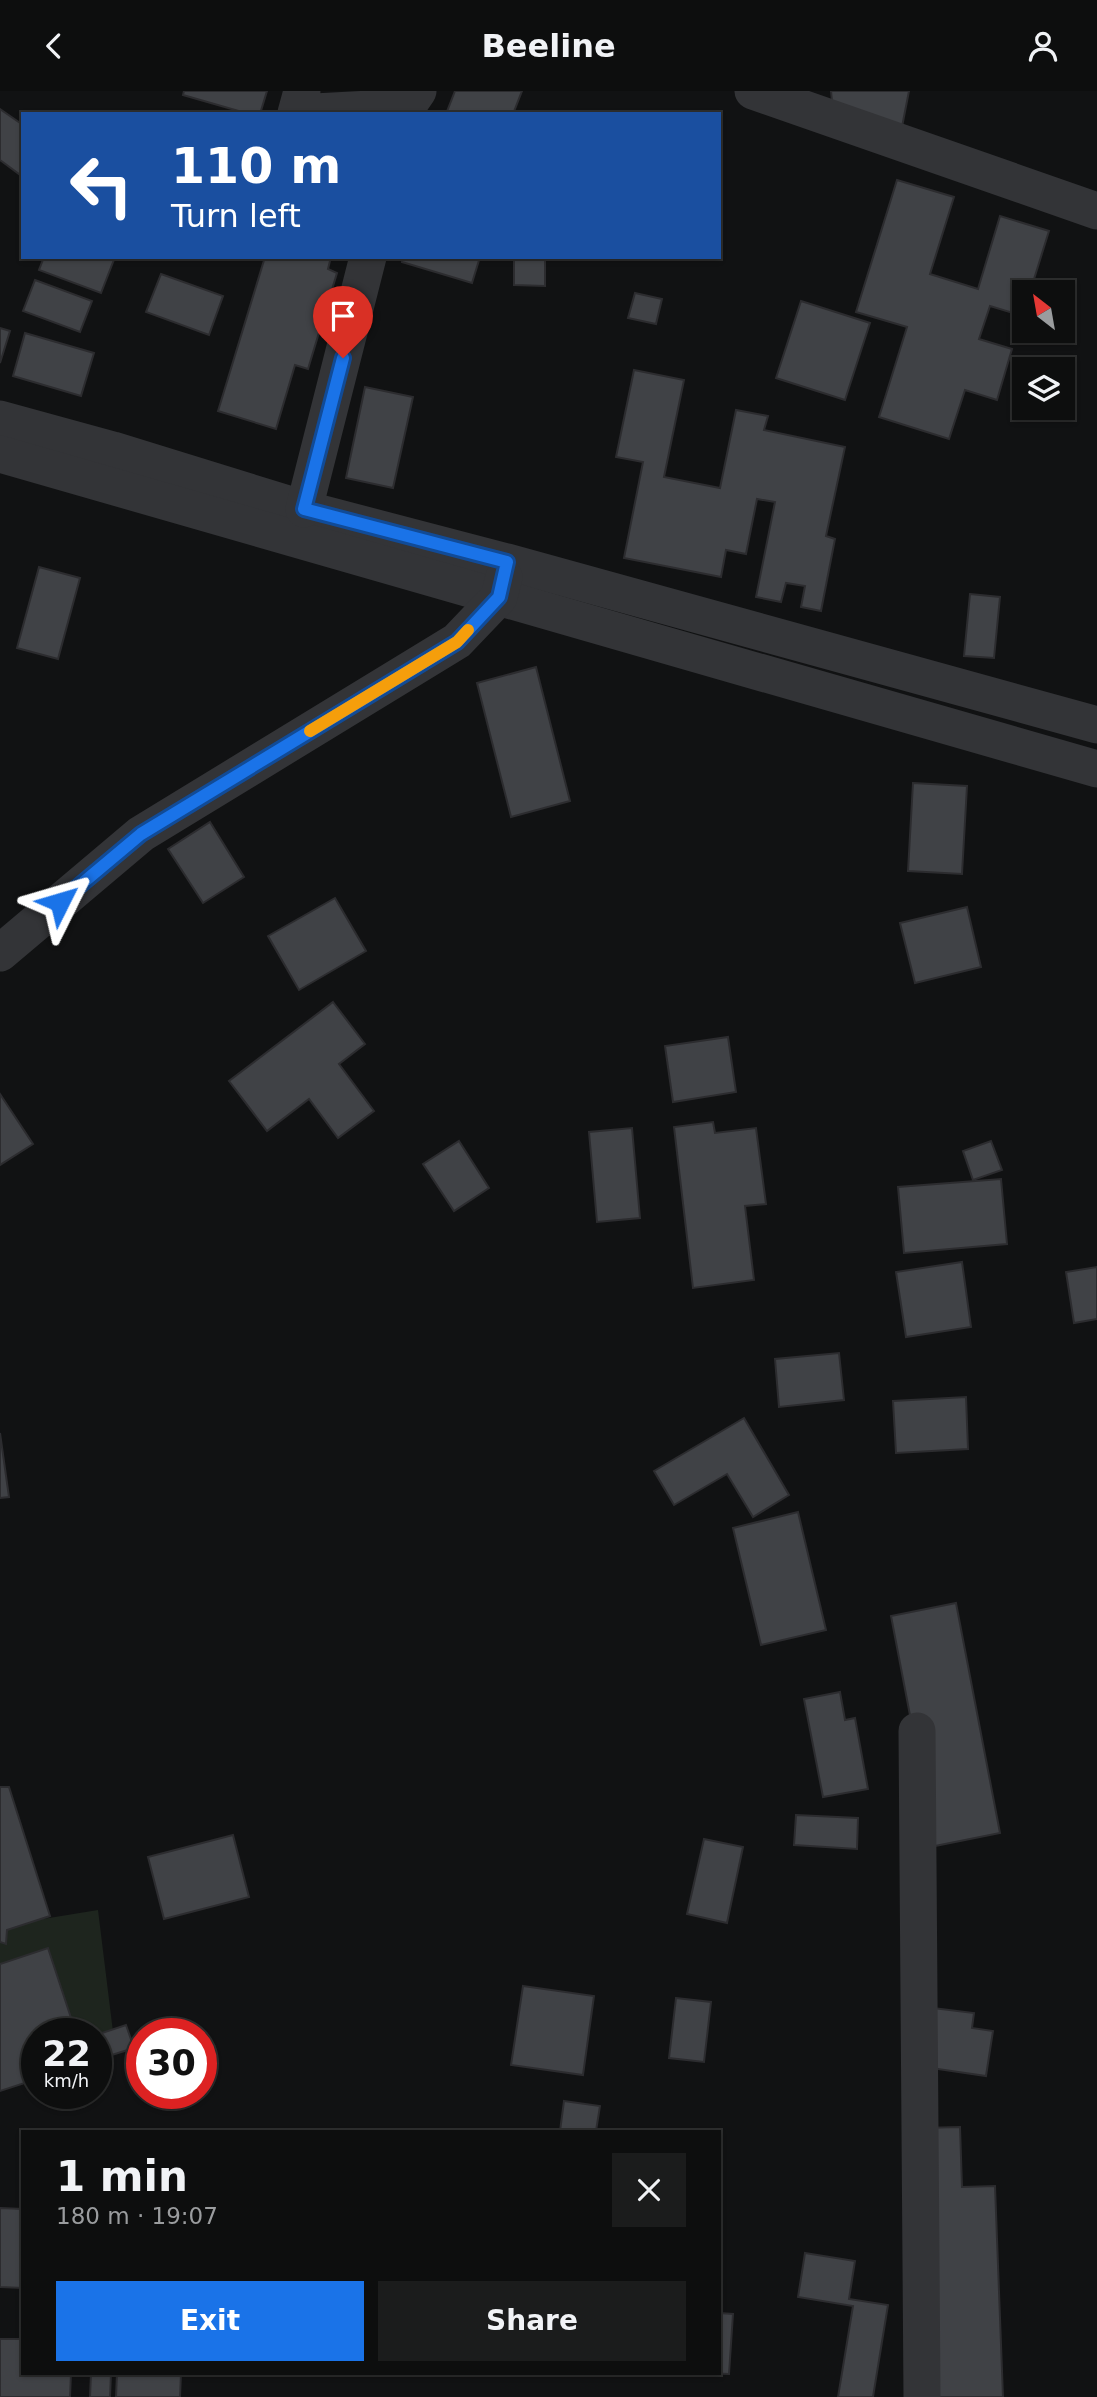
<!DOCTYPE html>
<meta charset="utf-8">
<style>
:root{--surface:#0d0e0e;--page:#1b1c1c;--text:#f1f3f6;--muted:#9a9c9e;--line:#2d2e2e;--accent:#1a73e8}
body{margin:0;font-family:"DejaVu Sans",sans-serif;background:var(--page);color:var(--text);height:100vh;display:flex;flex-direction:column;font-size:26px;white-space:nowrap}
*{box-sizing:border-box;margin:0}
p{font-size:23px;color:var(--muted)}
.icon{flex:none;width:38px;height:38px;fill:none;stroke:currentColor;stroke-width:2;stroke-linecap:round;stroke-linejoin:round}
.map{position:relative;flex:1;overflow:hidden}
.side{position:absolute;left:21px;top:2039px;width:700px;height:245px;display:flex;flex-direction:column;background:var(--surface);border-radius:0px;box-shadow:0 2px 5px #0004,0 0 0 2px var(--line)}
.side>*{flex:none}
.banner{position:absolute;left:21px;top:21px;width:700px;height:147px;border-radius:0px;box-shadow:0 2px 5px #0004,0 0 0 2px var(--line);background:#1a4fa0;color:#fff;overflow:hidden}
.needle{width:46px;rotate:329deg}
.fabs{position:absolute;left:1012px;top:189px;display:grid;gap:14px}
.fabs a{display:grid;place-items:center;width:63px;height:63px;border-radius:0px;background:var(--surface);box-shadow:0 2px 5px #0004,0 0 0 2px var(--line);font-size:35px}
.speed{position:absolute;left:21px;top:1927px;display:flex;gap:14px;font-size:35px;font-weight:700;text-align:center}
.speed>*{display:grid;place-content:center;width:91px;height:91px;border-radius:50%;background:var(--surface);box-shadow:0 2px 5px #0004,0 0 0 2px var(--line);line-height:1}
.speed small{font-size:18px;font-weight:400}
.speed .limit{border:10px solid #d22;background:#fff;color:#111}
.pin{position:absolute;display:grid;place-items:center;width:60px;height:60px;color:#fff;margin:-72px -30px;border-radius:50% 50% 50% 0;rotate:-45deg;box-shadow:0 0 7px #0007}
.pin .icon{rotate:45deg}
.me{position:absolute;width:77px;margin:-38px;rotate:50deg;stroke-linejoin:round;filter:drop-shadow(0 0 5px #0008)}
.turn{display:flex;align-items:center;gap:24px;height:147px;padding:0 35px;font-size:32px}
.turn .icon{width:91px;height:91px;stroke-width:2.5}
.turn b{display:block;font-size:49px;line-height:60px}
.round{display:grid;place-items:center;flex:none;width:74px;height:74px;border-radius:0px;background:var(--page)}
.headline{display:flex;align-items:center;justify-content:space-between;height:119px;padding:0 35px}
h1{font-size:42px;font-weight:800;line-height:52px}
.button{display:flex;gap:14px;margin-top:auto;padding:14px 35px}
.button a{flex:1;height:80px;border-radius:0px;background:var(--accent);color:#fff;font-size:28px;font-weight:800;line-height:80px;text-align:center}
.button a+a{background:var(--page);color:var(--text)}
header{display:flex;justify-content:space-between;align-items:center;height:91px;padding:0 35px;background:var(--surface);font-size:32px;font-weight:800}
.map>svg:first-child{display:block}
.green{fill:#1e251e}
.building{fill:#404246;stroke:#2c2c2f;stroke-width:2}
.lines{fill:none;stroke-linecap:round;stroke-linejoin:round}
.minor{stroke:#333437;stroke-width:37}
.route-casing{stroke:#114b97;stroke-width:18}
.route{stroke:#1a73e8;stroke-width:12}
.slow{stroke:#f59e0b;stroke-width:12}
</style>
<header><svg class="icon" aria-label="back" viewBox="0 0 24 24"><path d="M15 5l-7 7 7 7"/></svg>Beeline<svg class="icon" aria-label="person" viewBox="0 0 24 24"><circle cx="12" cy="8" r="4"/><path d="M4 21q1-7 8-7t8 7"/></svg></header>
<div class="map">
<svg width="1097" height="2306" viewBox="0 0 1097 2306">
<rect width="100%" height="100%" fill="#111213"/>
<polygon class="green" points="98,1819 115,1957 96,1959 96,1942 37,1942 0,1968 0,1835"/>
<g class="building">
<polygon points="184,0 267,0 260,23 249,23 183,4"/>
<polygon points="455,0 522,0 513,23 446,23"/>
<polygon points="831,0 909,0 901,41 834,31"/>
<polygon points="0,18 23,34 23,78 19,83 0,69"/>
<polygon points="897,89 954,106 930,183 978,198 1000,125 1049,140 1030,201 1024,201 1023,225 990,215 979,248 1012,258 997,309 965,299 949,348 879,326 907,236 856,221"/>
<polygon points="44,166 115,166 101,202 39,179"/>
<polygon points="265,166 331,166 328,178 337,182 308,278 295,274 276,338 218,320"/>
<polygon points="403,166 480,166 472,192 402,171"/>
<polygon points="514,166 545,166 545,195 514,194"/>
<polygon points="161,183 223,205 209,244 146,221"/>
<polygon points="35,189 92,210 80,241 23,220"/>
<polygon points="635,202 662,208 656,233 628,227"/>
<polygon points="801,210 870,232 845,309 776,287"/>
<polygon points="0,237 10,240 0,272"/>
<polygon points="25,242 94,262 81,305 13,285"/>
<polygon points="634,279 684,289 664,386 720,397 736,319 768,325 764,339 845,356 826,445 835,448 821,520 801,516 805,495 786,492 781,511 756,506 775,411 757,408 746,463 726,459 721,486 624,467 643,371 616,366"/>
<polygon points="365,296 413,306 393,397 346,387"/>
<polygon points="39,476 80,487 58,568 17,557"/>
<polygon points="970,503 1000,506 994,567 964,565"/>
<polygon points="536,576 570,710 511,726 477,592"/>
<polygon points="913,692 967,695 962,783 908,780"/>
<polygon points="210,731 244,786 203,812 168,758"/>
<polygon points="335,807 366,860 299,899 268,845"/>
<polygon points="967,816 981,876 915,892 900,832"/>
<polygon points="333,911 365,953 339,973 374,1020 338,1047 309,1008 267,1040 229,990"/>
<polygon points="728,946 736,1001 673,1011 665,955"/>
<polygon points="0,1003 33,1053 0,1074"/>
<polygon points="713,1031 715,1042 756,1037 766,1113 745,1115 754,1189 693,1197 674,1036"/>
<polygon points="632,1037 640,1127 597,1131 589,1041"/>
<polygon points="459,1050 489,1097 454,1120 423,1073"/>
<polygon points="991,1050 1002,1079 973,1089 963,1060"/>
<polygon points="1001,1088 1007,1153 904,1162 898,1096"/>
<polygon points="962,1171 971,1236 906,1246 896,1181"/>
<polygon points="1097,1176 1097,1228 1074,1232 1066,1181"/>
<polygon points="839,1262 844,1309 779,1316 775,1268"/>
<polygon points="966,1306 968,1358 896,1362 893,1310"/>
<polygon points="744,1327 789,1404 753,1426 727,1383 674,1414 654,1380"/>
<polygon points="0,1342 9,1406 0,1407"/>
<polygon points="798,1421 826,1539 761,1554 733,1437"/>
<polygon points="956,1512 1000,1742 935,1755 891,1525"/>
<polygon points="840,1601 845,1629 855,1627 868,1698 823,1706 804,1608"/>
<polygon points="0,1696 9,1696 50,1825 7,1839 6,1853 0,1851"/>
<polygon points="796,1724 858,1727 857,1758 794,1754"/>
<polygon points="233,1744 249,1806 164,1828 148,1766"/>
<polygon points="704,1748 743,1756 727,1832 687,1823"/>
<polygon points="48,1857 76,1942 37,1942 37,1988 0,2000 0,1873"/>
<polygon points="523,1895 594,1905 583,1984 511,1974"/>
<polygon points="676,1907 711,1911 704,1971 669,1967"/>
<polygon points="933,1917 974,1922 972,1937 993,1940 986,1985 924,1976"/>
<polygon points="126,1934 134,1957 96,1969 96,1944"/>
<polygon points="564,2010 600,2015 596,2040 560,2040"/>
<polygon points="960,2036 962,2096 995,2095 1003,2306 930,2306 920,2037"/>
<polygon points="0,2117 23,2118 23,2197 0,2196"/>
<polygon points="805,2162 855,2170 849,2208 888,2214 873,2306 838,2306 853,2215 798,2206"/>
<polygon points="719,2222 733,2223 729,2283 701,2282 719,2282"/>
<polygon points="0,2248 23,2248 23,2282 71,2282 70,2306 0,2306"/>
<polygon points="91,2282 111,2282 110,2306 90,2306"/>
<polygon points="117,2282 181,2282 180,2306 116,2306"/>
</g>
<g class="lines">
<g class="minor">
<polyline points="302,0 296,22 407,16 418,0"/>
<polyline points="753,0 1097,120"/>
<polyline points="0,328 113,359 304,418 507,471 1097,634"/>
<polyline points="0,363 1097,678"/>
<polyline points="304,418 368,166"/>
<polyline points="0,862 141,743 457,550 499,506 504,486"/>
<polyline points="917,1640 922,2306"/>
</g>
</g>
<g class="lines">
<g class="route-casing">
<polyline id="route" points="60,811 141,743 457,551 499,506 507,471 304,418 343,267"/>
</g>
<use href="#route" class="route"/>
<polyline class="slow" points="310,640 457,551 468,539"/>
</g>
</svg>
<div class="fabs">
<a><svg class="needle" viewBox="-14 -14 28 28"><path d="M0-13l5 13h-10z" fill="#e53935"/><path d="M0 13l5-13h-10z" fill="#9a9c9e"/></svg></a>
<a><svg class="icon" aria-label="layers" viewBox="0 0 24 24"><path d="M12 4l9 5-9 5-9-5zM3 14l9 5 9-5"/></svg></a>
</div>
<div class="speed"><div>22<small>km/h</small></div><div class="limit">30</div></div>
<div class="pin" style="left:343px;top:267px;background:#d93025"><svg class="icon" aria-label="arrive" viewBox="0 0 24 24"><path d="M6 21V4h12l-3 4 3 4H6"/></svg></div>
<svg class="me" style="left:60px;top:811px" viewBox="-20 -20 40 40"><path d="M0-17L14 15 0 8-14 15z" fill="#1a73e8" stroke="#fff" stroke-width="4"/></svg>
<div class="banner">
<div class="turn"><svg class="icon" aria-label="left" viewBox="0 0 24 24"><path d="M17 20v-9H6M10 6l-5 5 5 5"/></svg><div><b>110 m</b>Turn left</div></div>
</div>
<section class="side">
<div class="headline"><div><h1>1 min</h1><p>180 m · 19:07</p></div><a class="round"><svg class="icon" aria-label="close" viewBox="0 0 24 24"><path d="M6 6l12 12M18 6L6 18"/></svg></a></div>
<div class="button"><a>Exit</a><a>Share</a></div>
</section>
</div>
